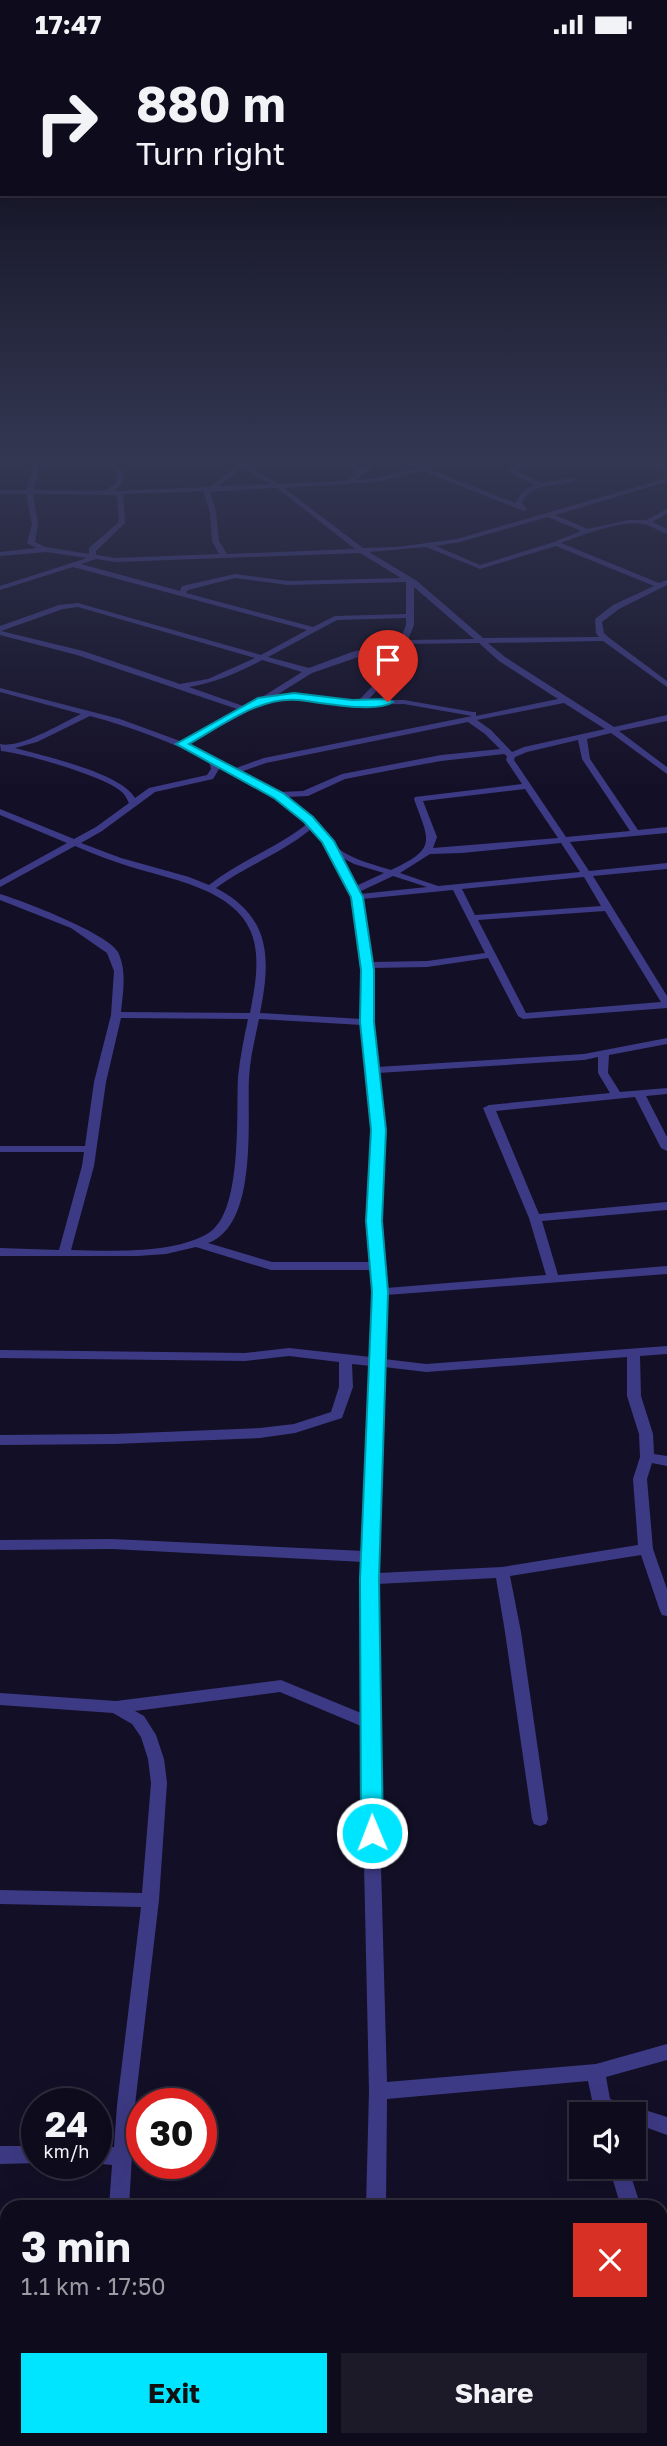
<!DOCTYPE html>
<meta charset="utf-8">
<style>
:root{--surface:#0e0b1c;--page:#1c1929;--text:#f1f3f6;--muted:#9b9ba3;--line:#2e2b3b;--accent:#00e5ff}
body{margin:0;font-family:"Golos Text",sans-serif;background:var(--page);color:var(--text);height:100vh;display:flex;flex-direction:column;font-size:26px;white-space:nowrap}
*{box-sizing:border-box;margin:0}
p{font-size:23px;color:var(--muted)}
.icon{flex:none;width:38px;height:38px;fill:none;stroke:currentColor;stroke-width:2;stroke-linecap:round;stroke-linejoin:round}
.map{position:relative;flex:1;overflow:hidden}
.details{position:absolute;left:0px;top:2151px;width:668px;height:247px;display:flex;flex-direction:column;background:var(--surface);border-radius:21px 21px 0 0;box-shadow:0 7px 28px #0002,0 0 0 2px var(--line)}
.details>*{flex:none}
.hud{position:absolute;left:0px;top:0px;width:668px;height:147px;box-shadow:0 7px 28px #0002,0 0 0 2px var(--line);background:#0e0b1c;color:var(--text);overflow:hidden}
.buttons{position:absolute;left:569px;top:2053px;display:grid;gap:14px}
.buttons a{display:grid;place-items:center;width:77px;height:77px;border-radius:0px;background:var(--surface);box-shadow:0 7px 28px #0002,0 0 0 2px var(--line);font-size:35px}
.speed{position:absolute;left:21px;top:2039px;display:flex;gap:14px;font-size:35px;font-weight:700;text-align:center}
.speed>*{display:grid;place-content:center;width:91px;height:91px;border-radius:50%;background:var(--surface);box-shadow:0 7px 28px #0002,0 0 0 2px var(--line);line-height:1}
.speed small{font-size:18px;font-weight:400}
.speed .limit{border:10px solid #d22;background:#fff;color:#111}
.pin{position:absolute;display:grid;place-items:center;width:60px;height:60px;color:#fff;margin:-72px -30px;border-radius:50% 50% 50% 0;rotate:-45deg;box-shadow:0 0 7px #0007}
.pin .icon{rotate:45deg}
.me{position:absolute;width:77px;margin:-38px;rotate:359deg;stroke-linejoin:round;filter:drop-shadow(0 0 5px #0008)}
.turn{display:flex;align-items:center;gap:24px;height:147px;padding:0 21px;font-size:32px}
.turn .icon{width:91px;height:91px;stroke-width:2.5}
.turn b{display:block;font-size:49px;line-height:60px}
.round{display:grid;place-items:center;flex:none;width:74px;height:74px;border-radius:0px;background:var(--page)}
.headline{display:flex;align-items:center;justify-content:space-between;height:119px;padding:0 21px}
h1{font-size:42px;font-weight:700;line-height:52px}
.cta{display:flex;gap:14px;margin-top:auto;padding:14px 21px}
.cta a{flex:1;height:80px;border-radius:0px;background:var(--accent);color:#111;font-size:28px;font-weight:700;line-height:80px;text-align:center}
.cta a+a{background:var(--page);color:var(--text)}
.status{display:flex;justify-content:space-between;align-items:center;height:49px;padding:0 35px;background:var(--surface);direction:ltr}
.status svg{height:19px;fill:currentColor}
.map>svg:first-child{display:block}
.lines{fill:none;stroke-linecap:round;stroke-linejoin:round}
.street{fill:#3d3a85;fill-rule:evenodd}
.route{fill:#00e5ff;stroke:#0095a6;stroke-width:2}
</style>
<div class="status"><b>17:47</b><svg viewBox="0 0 49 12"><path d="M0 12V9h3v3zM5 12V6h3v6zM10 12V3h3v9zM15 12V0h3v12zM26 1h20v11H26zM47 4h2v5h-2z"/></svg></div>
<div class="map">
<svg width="667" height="2397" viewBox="0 0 667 2397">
<rect width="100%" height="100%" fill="#130f26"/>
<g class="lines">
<g class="street">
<path d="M35,407H41L40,412C63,412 108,404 123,424L122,435L114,442L210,438L238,416L233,407H240L244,415L278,435L346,432L359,423L326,407H335L363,420L382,407H398L423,417L462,407H475L429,420L515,454L524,441L535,436L507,422V420L555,407H568L515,421L541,434L573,429L576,431C559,439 531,432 522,454L527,460L524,462L422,422L376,433L284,439L363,499L397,498L457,490L667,429V433L555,466L588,480L628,471H646L667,460V465L652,473L667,480V485C660,483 654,478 647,476C625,469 583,486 561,494L659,534L667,531V536L619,560L602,573L604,584L608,588L667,632V638L603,592L488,594L505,608L614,678L667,666V672L619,682L667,718V725L611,684L587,690L590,710L638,781L667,778V784L570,793L589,822L667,814V820L593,827L667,947V959L523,970L518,967L488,909L427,918L372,919V973L377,1018L584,1005L667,989V995L609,1006L608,1024L620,1043L667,1039V1045L646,1047L667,1088V1102L661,1099L635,1048L496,1062L539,1165L667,1153V1161L542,1172L558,1226L667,1217V1225L386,1246L384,1310L426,1315L667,1297V1305L640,1307L641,1347L653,1385L654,1405L667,1407V1417L652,1414L647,1430L653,1500L667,1540V1567L662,1566L660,1562L641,1506L510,1527L521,1583L548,1770L546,1775L540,1777L534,1775L532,1770L505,1583L496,1529L377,1535V1674L387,2033L596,2015L667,1995V2011L606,2028L610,2050L667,2068V2086L634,2074V2065H595L588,2032L387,2050L386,2158H366L369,2042L361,1677L280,1643L135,1662L144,1667L156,1686L164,1710L167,1734L159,1851L135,2056L129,2158H109L112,2116L91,2114H96V2098H114L117,2056L141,1858L0,1855V1841L142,1844L151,1734L148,1710L141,1688L132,1675L113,1664L0,1656V1644L116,1652L281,1631L361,1664L363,1513L112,1500L0,1501V1491L112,1490L364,1502L371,1317L352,1315L353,1338L342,1369L295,1384L260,1389L114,1395L0,1396V1386L114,1385L260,1379L294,1375L331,1363L339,1338V1313L289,1307L245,1312L0,1309V1301L245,1304L289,1299L371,1308L374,1243L372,1221H271L196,1198L166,1205L138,1207H0V1199L59,1201L82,1117L84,1103H0V1097H85L94,1033L111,966L114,922L107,904L71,879L0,851V845C23,852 107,884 118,903C127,922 123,943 121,963L250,964C255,938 261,908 251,883C234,840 170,830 131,818C112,812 93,805 75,797L0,838V831L67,794L0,766V760L74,790L96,778L129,754C127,751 126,747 123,744C108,728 24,704 1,702L0,695C20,700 62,674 81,665L0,643V639L120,670L180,692L240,661L77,606L0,586V577L59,556L78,554L261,606L307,581L73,518L0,541V537L87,509L46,503L0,507V503L36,499L27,494L32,475L26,445H0V441H27ZM390,409L416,419L376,429L356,431L376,415ZM98,415L114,420L117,424L116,434L105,442L34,441L39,416ZM242,419L270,435L219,437ZM276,439H277L355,500L227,505L219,492L216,463L210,443ZM203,442L210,463L212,492L219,505L116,509L96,506V502L125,474L123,445ZM33,445L117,446L119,473L89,499V505L45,498L35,493L38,475ZM548,468L581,482L554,493L480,516L436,497L460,493ZM556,497L654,537L613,556L595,570L596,584L599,588L483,589L417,532L369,503L426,498L480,520ZM360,504L401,529L288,532L235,525L182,537L180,542L81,515L96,510L116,513ZM235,529L288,536L406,533V565L335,567L313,578L186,544L188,541ZM414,538L474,590L408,591L414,576ZM78,558L255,609L208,630L180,635L83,602L1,582L63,560ZM406,569V576L400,591L352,603L309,619L268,608L337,571ZM479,594L499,612L558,650L476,667V663H473L404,651H368L390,627L376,602L403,595ZM370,604L382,627L359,651L294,645L275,647L312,624ZM262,611L302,623L246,658L189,638C216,633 238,624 262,611ZM294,649L352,656L404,655L472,667L264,709L236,719L188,695L267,652ZM564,654L605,680L524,698L512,703L491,681L477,671ZM90,667C131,678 171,693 209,712L211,720L207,726L149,739L135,749C121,724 44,707 15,699L37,693ZM468,673L485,685L500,700L441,706L342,725L303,742L280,743L243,722L266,714ZM578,691L582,710L630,782L566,788L514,711L515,708L527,703ZM504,705L507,707L506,711L522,735L415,748L414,750C429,792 438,799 391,821C375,816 346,809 335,796C319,778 304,763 286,748L308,747L345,730L397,720L441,712ZM219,717L275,748L307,775C276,799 240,812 209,836L189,828L121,809L81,794L102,782L155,743L213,730L219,720ZM525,740L558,789L433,799L437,788L423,752ZM311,780C325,794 348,832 352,850C362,889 362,930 362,970L260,964C271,909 271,868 216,839C246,817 282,804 311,780ZM561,794L580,823L438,837L400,824L430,805L462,804ZM341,808L354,815L384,824L356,837ZM393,827L427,838L360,845L359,843ZM584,828L601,857L475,866L462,840ZM453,841L485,904L427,912L371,913L362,850ZM605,862L661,953L526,964L478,871ZM121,969L248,970C244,989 240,1008 238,1028C236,1065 243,1166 207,1185C172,1205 110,1202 71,1201L94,1117L106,1033ZM259,970L362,976L373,1081L368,1172L371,1213H272L208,1194C258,1176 247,1073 249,1029C250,1009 255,990 259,970ZM598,1008V1024L610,1044L489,1056L483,1059L529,1169L546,1226L386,1239L380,1172L385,1081L378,1024L584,1011ZM627,1308V1347L639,1385L640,1408L633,1430L638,1496L502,1518L378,1524L384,1318L426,1323Z"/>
<path d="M628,407C643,407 654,412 667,418V423Z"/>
<polygon points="0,2097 37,2097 37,2114 39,2114 0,2115"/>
<polygon points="609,2118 628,2118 641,2158 621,2158"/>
<polygon points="0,2349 7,2350 7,2370 0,2369"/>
<rect x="87" y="2390" width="22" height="7"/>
<polygon points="365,2390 386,2390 387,2397 365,2397"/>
</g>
</g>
<linearGradient id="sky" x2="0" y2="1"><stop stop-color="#0a0815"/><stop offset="0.55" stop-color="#333752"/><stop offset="1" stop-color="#333752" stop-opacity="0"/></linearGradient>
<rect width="667" height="743" fill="url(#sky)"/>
<path class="route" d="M294,644L352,651L388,650L393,653C376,665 320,653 298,651C260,647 221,677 189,695L283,744L313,768L334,792L363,848L374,921V973L386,1081L382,1172L388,1243L379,1530L383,1784L380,1791L372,1793L364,1791L361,1784L360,1530L372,1243L366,1172L371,1081L360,973L361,921L351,848L322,793L304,773L274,749L176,695L258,649Z"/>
</svg>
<div class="buttons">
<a><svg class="icon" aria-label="sound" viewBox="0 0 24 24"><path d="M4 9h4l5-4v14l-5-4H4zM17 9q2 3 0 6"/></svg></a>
</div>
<div class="speed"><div>24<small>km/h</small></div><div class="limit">30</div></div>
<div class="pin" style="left:388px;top:653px;background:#d93025"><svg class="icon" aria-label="arrive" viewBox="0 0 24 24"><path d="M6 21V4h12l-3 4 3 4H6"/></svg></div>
<svg class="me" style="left:372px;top:1784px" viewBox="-20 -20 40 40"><circle r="17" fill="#00e5ff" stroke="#fff" stroke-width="3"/><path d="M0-11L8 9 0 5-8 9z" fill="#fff"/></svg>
<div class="hud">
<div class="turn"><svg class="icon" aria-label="right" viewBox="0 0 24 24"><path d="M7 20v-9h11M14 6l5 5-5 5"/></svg><div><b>880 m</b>Turn right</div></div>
</div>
<section class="details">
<div class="headline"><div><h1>3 min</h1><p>1.1 km · 17:50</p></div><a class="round" style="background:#d93025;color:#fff"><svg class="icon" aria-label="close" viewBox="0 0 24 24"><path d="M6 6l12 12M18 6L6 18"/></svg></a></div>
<div class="cta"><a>Exit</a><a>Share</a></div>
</section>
</div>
